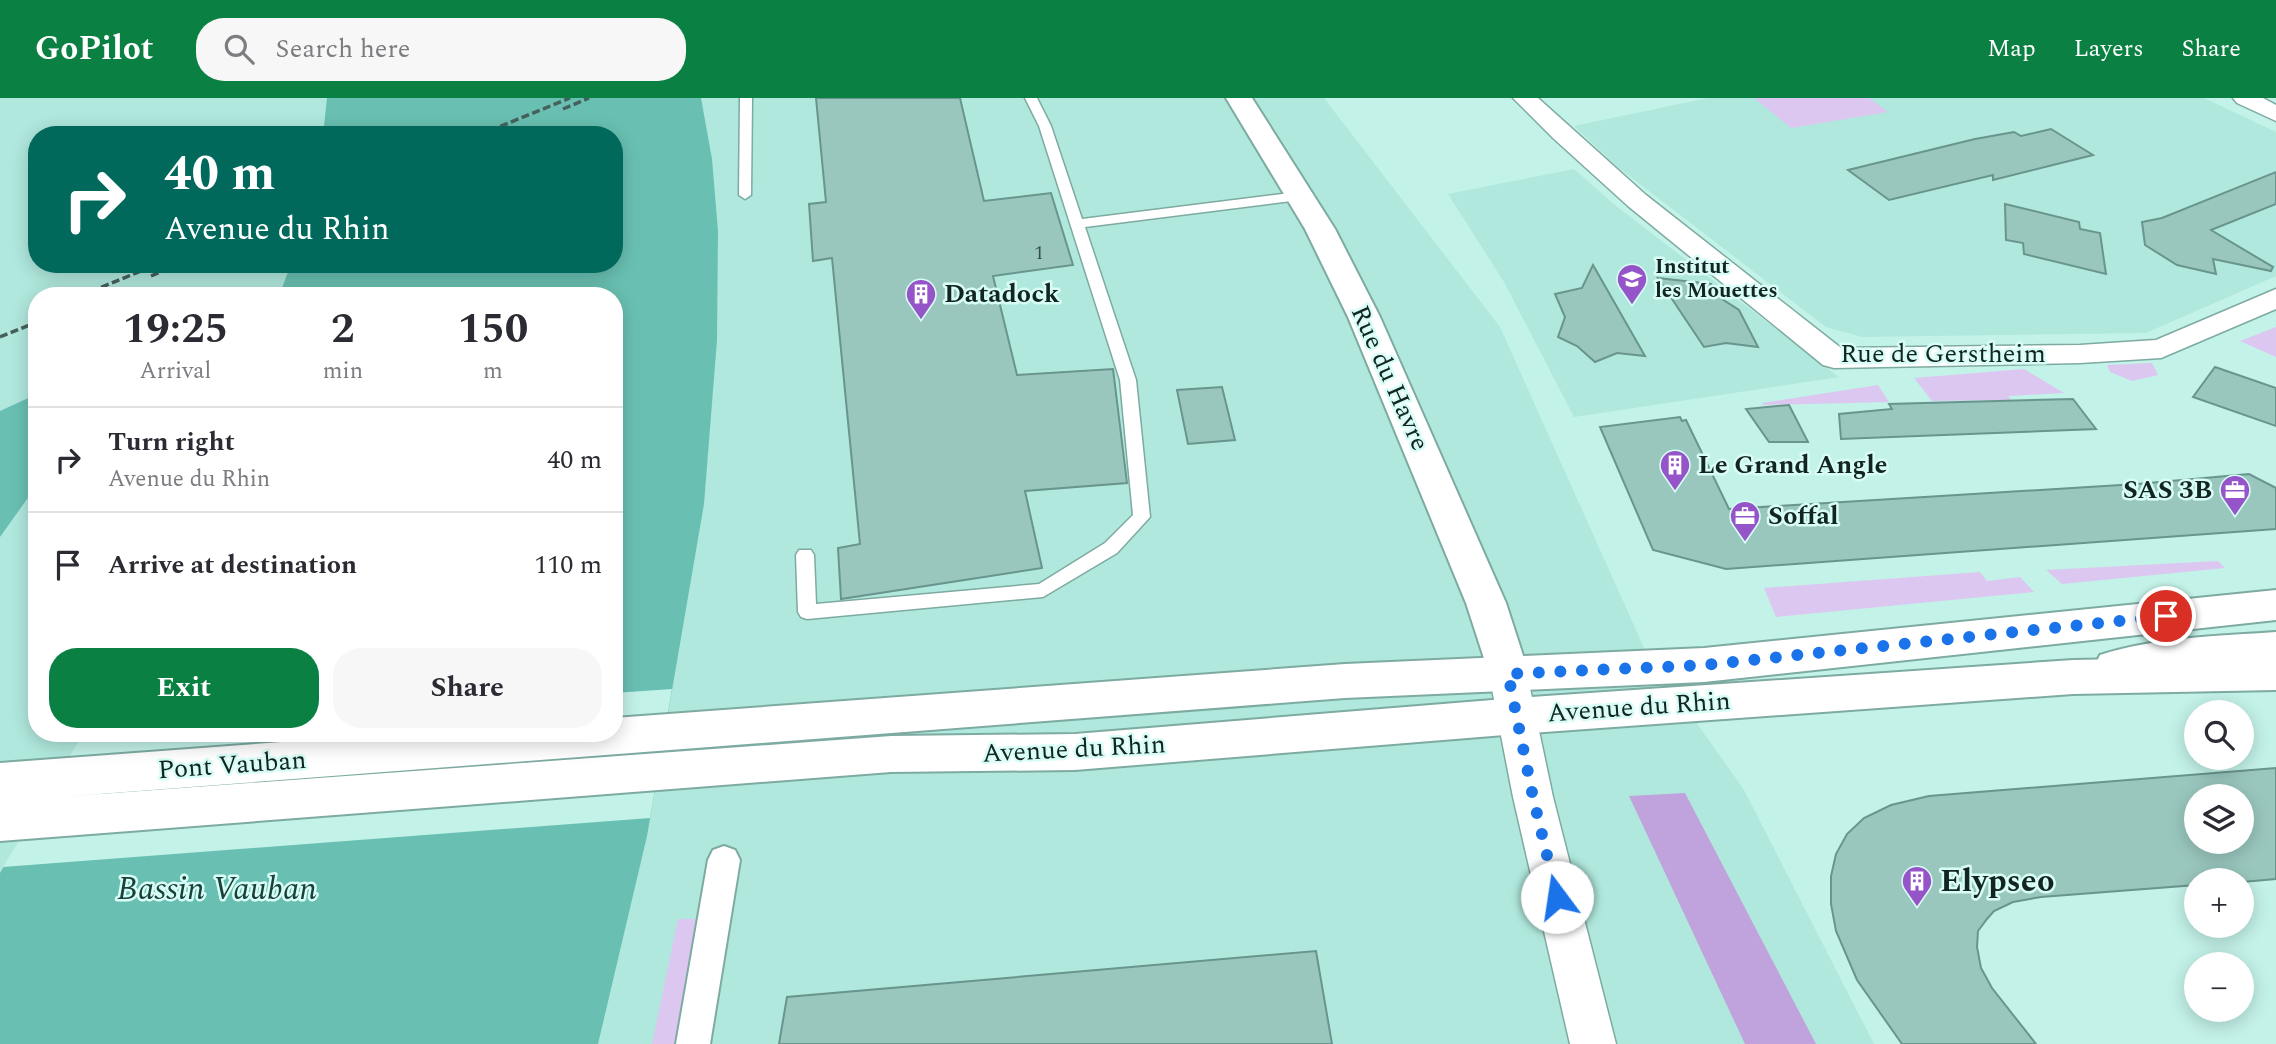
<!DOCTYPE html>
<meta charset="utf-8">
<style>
:root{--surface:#fff;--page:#f7f7f7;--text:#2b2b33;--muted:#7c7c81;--line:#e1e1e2;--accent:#0b8043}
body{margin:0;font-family:Spectral,serif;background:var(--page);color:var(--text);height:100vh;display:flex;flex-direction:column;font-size:26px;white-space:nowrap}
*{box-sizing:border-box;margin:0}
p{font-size:23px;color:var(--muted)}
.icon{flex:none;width:38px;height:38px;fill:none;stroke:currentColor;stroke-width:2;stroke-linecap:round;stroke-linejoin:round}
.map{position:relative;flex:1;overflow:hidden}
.sheet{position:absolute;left:28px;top:189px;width:595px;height:455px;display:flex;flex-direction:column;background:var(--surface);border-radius:28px;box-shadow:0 4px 18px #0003}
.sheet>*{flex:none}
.top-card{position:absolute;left:28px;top:28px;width:595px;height:147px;border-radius:28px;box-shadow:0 4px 18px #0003;background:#00695c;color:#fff;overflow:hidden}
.controls{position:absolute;left:2184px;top:602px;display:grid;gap:14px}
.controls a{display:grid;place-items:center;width:70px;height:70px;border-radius:50%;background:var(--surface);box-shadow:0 4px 18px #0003;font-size:35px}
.pin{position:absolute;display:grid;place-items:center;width:60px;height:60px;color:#fff;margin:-30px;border:4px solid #fff;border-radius:50%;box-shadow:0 2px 7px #0007}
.me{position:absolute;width:77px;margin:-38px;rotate:346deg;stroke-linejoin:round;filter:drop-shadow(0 0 5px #0008)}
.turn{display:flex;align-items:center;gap:24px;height:147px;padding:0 21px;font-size:32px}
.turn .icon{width:91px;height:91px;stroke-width:2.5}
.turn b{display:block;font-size:49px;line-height:60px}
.eta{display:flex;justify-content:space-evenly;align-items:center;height:119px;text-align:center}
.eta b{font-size:42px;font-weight:700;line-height:49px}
.primary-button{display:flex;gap:14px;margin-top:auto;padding:14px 21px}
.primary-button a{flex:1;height:80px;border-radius:28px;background:var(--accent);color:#fff;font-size:28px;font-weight:700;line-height:80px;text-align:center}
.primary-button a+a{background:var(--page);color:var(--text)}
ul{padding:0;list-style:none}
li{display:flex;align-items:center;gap:21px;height:105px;padding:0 21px;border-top:2px solid var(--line)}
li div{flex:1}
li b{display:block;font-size:26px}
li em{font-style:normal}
header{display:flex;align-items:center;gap:42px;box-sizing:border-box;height:98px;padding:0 35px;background:var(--accent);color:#fff}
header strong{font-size:33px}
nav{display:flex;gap:38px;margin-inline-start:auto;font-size:24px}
.search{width:490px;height:63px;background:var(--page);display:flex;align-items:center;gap:18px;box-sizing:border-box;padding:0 24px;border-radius:28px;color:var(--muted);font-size:26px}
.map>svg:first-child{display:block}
.built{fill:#b0e8dd;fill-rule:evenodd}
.green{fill:#dcc7f0}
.forest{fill:#c0a2dc}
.water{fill:#69c0b2}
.pier{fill:#c3f2e9}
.building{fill:#99c7be;stroke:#68958d;stroke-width:2;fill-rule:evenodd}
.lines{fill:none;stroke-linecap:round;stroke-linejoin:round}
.service-casing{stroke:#7daaa1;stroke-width:3}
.pedestrian-casing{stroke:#7daaa1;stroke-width:4}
.minor-casing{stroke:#7daaa1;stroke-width:3}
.secondary-casing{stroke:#7daaa1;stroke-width:4}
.primary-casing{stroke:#7daaa1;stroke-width:4}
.service{fill:#fff;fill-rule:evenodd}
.pedestrian{fill:#fff;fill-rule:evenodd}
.minor{fill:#fff;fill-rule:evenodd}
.secondary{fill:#fff;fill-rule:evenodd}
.primary{fill:#fff;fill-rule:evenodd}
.rail{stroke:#46615c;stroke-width:3.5;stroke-dasharray:8 3.5;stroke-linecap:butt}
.route{stroke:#1a73e8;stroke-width:12;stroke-dasharray:0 21.6}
.labels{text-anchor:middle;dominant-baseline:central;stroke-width:5;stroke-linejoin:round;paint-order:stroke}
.far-number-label{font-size:19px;fill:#344e49}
.far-poi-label{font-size:21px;font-weight:bold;fill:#132522;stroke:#d8fdf6;text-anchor:start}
.poi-label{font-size:26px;font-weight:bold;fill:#132522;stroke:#d8fdf6;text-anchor:start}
.street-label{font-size:26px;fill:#132522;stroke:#d8fdf6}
.near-poi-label{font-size:32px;font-weight:bold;fill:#132522;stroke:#d8fdf6;text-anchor:start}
.near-water-label{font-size:33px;font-style:italic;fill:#19413b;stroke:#d8fdf6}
</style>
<header>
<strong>GoPilot</strong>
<div class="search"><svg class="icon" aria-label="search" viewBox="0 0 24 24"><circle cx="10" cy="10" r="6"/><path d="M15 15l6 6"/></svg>Search here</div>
<nav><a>Map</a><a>Layers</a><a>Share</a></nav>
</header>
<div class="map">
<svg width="2276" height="946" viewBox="0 0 2276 946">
<rect width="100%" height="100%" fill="#c3f2e9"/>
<g class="built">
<path d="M0,0H1324L1500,229L1645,552L1744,692L1874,946H0ZM37,37H614V166H37ZM37,198H614V635H37Z"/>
<polygon points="1708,0 2204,0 2276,34 2276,178 2146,235 1862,239 1826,229 1615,67 1574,28"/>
<polygon points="1574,71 1616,108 1839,279 1574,319 1504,184 1448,96"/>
</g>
<g class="green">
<polygon points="1754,0 1869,0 1888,14 1791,30"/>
<polygon points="2276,229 2276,259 2240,243"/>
<polygon points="2152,265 2158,277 2132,283 2110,274 2107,267"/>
<polygon points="2024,271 2064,295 2008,298 2011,302 1932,303 1914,280"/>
<polygon points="1878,287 1889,304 1763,307 1762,305"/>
<polygon points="2218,463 2225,470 2062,486 2046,472"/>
<polygon points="1980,474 1987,483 2020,479 2034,494 1776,519 1764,490"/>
<polygon points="678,821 708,821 686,946 652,946"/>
</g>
<polygon class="forest" points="1685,695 1816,946 1745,946 1629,698"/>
<g class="water">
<polygon points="327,0 701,0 712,61 718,133 717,242 704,406 647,738 598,946 0,946 0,775 83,635 614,635 614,198 279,198 291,166 614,166 614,37 323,37"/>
<polygon points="37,296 37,387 0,439 0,313"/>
</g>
<polygon class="pier" points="672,591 650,720 3,769 83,635 614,635 614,595"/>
<g class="building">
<polygon points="816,0 960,0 984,103 1051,95 1073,167 993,178 1017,277 1113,271 1127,385 1025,393 1042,470 841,501 838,450 860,446 832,160 813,163 809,106 826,104"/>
<polygon points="2051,31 2093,57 1993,82 1993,77 1889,102 1848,72 1975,41 2014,34 2021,38"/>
<polygon points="2276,74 2276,106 2211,132 2273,169 2271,173 2213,161 2216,176 2177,167 2145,147 2142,124 2162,120"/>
<polygon points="2005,106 2079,124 2080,131 2100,135 2106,176 2024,156 2023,145 2006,142"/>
<polygon points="1593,167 1645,258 1617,255 1595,264 1577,248 1558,239 1565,219 1555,196 1582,190"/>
<polygon points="1658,180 1711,186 1722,201 1739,212 1758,249 1726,245 1704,249"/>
<polygon points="2215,269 2276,290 2276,328 2193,299"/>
<polygon points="1222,289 1235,342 1188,346 1177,292"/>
<polygon points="2073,301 2096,331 1841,341 1839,316 1892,311 1889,306"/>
<polygon points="1789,307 1808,344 1769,344 1746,311"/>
<polygon points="1680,319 1682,323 1686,322 1729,411 2137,386 2249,376 2276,390 2276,431 1726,471 1653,452 1600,329"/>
<path d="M2276,670V781L2242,784L2196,782V787L2041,799L2013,804L1994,813L1987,821L1978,833L1977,849L1981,870L1992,890L2036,946H1902L1857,882L1836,833L1831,806V778L1836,756L1847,736L1864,720L1891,707L1929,698ZM2196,698H2242V744H2196Z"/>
<polygon points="1316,853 1332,946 779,946 787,899"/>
</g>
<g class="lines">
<g class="service-casing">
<g id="service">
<polygon points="740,0 752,0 751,97 745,101 739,97"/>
<polygon points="1025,0 1037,0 1051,28 1082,121 1299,94 1305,98 1299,102 1085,129 1136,282 1150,419 1117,455 1043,499 807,521 801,519 798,514 796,457 799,452 811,452 814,457 816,506 1039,486 1105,445 1133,417 1120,282 1039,28"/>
</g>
</g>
<g class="pedestrian-casing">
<polygon id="pedestrian" points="724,748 735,752 740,762 710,946 676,946 708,762 713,752"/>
</g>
<g class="minor-casing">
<g id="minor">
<polygon points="1513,0 1538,0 1646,97 1841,250 2080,247 2156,242 2276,191 2276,211 2161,260 2080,265 1834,270 1823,267 1628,108 1553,40"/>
<polygon points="2233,0 2263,0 2276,7 2276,23 2237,5"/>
<polygon points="1508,561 1521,565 1527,576 1553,699 1616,946 1570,946 1513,699 1489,576 1495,565"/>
</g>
</g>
<g class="secondary-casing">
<g id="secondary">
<polygon points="1226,0 1252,0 1335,131 1380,219 1506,505 1529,576 1523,588 1508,593 1493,588 1466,505 1348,219 1305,131"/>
<path d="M2276,534V566L2197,572L2115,586L2100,581L2094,569L2100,557C2156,539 2218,538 2276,534Z"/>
</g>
</g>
<g class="primary-casing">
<polygon id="primary" points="2276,492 2276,522 1704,584 1345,600 60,699 891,638 1075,636 1517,600 2073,562 2276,558 2276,592 2073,596 1517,636 1075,672 891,674 0,743 0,665 403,635 614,635 614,620 1345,566 1704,550"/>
</g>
<use href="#service" class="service"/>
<use href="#pedestrian" class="pedestrian"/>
<use href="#minor" class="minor"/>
<use href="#secondary" class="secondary"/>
<use href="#primary" class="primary"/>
<g class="rail">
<polyline points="563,11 589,0"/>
<polyline points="479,37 570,0"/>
<polyline points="151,178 180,166"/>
<polyline points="80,198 158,166"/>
<polyline points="0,239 37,224"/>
</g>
</g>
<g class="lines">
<polyline class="route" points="1557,799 1533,699 1508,576 1704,567 2166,518"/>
</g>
<defs>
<g id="school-pin" transform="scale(1.575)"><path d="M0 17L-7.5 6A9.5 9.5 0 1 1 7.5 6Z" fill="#9654c9" stroke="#d8fdf6"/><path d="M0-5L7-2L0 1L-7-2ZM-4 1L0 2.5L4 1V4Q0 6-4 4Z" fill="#fff"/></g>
<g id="building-pin" transform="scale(1.575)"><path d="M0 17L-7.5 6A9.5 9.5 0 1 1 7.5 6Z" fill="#9654c9" stroke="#d8fdf6"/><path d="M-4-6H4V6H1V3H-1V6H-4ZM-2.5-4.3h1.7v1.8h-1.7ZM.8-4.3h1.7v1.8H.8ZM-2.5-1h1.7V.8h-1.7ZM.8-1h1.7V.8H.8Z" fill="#fff"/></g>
<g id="office-pin" transform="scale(1.575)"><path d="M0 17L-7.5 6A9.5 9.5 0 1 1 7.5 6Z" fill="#9654c9" stroke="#d8fdf6"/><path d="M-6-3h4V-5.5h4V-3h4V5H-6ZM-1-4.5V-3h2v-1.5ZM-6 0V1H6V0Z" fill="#fff"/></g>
</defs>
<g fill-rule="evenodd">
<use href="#school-pin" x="1632" y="181"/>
<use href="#building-pin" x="921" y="196"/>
<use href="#building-pin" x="1675" y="367"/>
<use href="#office-pin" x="2235" y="392"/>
<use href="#office-pin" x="1745" y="418"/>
<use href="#building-pin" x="1917" y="783"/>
</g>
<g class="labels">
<g class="far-number-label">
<text x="1039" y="155">1</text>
</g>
<g class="far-poi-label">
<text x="1655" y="169">Institut<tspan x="1655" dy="24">les Mouettes</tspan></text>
</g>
<g class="poi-label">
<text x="944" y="196">Datadock</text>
<text x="1698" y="367">Le Grand Angle</text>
<text x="2212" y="392" text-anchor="end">SAS 3B</text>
<text x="1768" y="418">Soffal</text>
</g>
<g class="street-label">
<text x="1943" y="256">Rue de Gerstheim</text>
<text transform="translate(1390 280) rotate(66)">Rue du Havre</text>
<text transform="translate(1639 609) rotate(-4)">Avenue du Rhin</text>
<text transform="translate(1074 651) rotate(-3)">Avenue du Rhin</text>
<text transform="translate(232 667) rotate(-4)">Pont Vauban</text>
</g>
<g class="near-poi-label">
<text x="1940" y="783">Elypseo</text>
</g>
<g class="near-water-label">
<text x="217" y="791">Bassin Vauban</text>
</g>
</g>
</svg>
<div class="controls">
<a><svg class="icon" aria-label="search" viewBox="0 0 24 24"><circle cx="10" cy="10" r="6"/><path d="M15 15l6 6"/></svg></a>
<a><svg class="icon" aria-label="layers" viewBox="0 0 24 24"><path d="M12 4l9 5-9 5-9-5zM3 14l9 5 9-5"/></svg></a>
<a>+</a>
<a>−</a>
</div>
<div class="pin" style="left:2166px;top:518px;background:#d93025"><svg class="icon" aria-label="arrive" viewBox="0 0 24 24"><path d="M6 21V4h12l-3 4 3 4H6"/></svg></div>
<svg class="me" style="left:1557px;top:799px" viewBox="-20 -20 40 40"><circle r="19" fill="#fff"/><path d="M0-13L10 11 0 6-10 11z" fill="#1a73e8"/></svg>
<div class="top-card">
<div class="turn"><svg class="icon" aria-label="right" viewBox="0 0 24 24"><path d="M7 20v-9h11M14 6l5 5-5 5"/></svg><div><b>40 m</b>Avenue du Rhin</div></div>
</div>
<section class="sheet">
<div class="eta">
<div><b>19:25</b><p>Arrival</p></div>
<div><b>2</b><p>min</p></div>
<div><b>150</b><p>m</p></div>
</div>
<ul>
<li><svg class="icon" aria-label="right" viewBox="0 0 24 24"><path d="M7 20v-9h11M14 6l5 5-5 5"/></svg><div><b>Turn right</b><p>Avenue du Rhin</p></div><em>40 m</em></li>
<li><svg class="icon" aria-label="arrive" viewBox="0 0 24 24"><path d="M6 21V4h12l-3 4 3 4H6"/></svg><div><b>Arrive at destination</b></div><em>110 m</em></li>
</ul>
<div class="primary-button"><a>Exit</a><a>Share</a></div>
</section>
</div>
